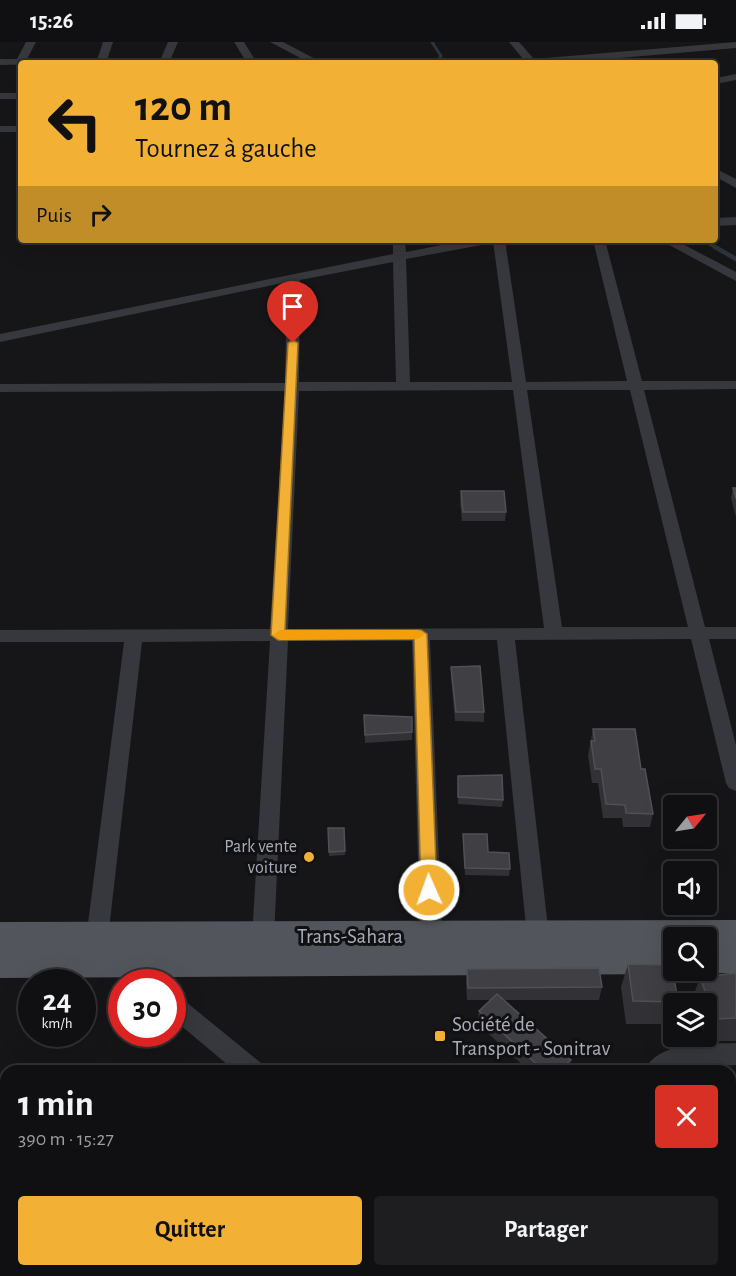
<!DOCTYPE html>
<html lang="fr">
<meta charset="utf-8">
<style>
:root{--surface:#101012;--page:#1e1e20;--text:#f1f3f6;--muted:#9c9d9f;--line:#303032;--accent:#f2b134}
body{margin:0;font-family:"Alegreya Sans",sans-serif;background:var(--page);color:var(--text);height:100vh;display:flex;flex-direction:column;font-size:22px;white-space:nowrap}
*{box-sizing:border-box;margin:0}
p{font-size:20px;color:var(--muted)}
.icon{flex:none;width:33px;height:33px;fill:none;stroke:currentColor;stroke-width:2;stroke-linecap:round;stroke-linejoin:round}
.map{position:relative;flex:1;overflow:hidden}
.sheet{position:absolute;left:0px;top:1023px;width:736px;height:212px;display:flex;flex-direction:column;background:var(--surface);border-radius:18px 18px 0 0;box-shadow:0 6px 24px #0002,0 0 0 2px var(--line)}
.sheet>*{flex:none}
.guide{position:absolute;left:18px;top:18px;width:700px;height:183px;border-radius:6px;box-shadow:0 6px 24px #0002,0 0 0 2px var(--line);background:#f2b134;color:#111;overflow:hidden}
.needle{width:39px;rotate:60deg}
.buttons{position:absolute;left:663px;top:753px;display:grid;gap:12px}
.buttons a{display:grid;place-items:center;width:54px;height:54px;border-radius:6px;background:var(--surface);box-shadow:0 6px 24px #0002,0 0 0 2px var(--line);font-size:30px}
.speed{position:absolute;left:18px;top:927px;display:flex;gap:12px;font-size:30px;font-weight:700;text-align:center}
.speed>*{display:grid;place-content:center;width:78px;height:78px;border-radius:50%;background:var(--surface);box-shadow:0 6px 24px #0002,0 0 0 2px var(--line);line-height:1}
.speed small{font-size:15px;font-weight:400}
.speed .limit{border:9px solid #d22;background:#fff;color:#111}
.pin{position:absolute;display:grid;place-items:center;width:51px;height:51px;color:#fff;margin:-62px -26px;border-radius:50% 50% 50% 0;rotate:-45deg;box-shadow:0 0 6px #0007}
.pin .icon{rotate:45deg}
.me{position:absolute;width:66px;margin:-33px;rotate:358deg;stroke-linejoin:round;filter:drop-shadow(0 0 4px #0008)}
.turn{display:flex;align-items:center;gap:21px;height:126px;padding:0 18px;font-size:27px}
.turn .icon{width:78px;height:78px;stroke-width:2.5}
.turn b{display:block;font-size:42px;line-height:51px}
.then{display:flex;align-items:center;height:57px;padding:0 18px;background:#0003;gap:12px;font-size:22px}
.round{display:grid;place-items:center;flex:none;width:63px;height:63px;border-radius:6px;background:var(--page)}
.headline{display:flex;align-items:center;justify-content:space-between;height:102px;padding:0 18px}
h1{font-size:36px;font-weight:700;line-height:45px}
.button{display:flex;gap:12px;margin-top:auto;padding:12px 18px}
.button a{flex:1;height:69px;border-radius:6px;background:var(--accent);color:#111;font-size:24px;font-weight:700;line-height:69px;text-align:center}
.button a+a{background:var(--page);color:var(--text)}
.status{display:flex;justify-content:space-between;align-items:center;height:42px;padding:0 30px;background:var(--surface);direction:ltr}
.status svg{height:16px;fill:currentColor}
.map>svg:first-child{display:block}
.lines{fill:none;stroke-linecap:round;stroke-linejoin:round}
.stream-far1{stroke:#2c353c;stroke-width:3}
.stream{stroke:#2c353c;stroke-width:4.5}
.street{fill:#37383d;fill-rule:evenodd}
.secondary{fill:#45474d;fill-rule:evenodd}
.primary{fill:#53555c;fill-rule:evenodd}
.wall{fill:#323236}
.shaded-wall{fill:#212124}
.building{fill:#3f3f44;stroke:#4f5156;stroke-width:1.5}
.route{fill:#f2b134;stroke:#9d7322;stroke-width:1.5}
.slow{fill:#f59e0b}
.poi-dot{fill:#f2b134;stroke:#111113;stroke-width:2}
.labels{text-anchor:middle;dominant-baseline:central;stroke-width:6;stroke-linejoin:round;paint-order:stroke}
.poi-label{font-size:18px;fill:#a8adb8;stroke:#111113;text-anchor:end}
.near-street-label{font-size:21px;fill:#a8adb8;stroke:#111113}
.near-poi-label{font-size:21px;fill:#a8adb8;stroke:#111113;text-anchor:start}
</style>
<div class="status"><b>15:26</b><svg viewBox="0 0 49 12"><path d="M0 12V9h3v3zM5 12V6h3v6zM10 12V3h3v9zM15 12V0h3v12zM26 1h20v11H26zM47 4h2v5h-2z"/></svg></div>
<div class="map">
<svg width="736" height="1234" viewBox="0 0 736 1234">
<rect width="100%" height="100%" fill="#161618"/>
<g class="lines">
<g class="stream-far1">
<polyline points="432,0 441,14 436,21"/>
<polyline points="702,198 718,207"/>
</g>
<polyline class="stream" points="715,205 736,217"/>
<g class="street">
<polygon points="26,0 36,0 27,17 76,18 81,21 0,23 0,17 17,17"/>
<polygon points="103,0 113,0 106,21 96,21"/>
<polygon points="168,0 178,0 169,21 159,21"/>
<polygon points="234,0 244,0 257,21 247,21"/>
<polygon points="270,0 283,0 323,21 310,21"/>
<polygon points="509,0 519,0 534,17 736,0 736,6 561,21 521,21 524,18"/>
<polygon points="736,32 736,38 716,42 716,36"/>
<rect x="0" y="51" width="21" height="6"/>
<rect x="0" y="84" width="21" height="6"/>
<polygon points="716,127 736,137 736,146 716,135"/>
<polygon points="736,175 736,183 716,184 716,176"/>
<path d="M393,198H405L406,210L467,198H505L526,340L627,339L593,198H605L642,339H736V347L644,348L705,585H736V597H709L736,703V749L729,746L726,741L691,597L515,598L549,894L546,901L538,903L530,901L527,894L497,598H430L442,894L439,901L431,903L423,901L420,894L412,599H288L274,895L271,902L263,904L255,902L252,895L270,599L142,600L107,905L104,912L96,915L88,912L85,905L124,600H0V588L270,587L285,349L0,350V342L285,341L287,240L0,300V292L393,212ZM493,199L512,340H410L406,217L487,202ZM393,220L396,340H299L300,238ZM513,348L544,586L288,587L299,349ZM527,348H630L688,585H562Z"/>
<polygon points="660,198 675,198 736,230 736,239"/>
<path d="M123,910C136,915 153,928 158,940H131L115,927L112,920L115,913Z"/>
<polygon points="172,952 180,955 261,1021 265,1029 235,1029 172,976"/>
<path d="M736,1001V1023L683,1025L677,1029H644C658,998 708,1002 736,1001Z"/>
<polygon points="480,1228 507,1228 505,1234 478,1234"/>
</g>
<polygon class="secondary" points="0,1193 6,1195 6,1228 20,1228 12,1234 0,1234"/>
<polygon class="primary" points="736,878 736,931 706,931 698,928 706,928 706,896 674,896 674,928 684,928 674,932 0,936 0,880"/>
</g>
<g class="wall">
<polygon points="733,446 736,446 736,475 731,456"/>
<polygon points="461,449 506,470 505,479 462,479 460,458"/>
<polygon points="451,625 484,670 484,680 455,679 451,635"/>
<polygon points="364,673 412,690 412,698 365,701"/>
<polygon points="593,687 641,727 653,772 650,785 623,785 622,776 603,776 598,741 592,741 588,713"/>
<polygon points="458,734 503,758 502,765 458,762"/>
<polygon points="328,786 344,786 345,813 329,814"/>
<polygon points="463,792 510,827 509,834 465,833 463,799"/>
<polygon points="628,922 678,960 677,962 674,962 674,973 670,982 626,982 621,945"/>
<polygon points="467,927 602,945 599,958 504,958 568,1029 529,1029 477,981 479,969 491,958 467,958 466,940"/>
<polygon points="736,931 736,999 706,999 705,994 706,994 706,962 694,962 692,958 700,935"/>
<rect x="730" y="1038" width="6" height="27"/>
</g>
<polygon class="shaded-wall" points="571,1018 568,1029 559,1029"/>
<g class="building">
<polygon points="733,446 736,446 736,457"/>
<polygon points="461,449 504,449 506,470 463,470"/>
<polygon points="480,624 484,670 456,670 451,625"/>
<polygon points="364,673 412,675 412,690 365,693"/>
<polygon points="593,687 635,687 641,727 645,727 653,772 626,771 625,763 606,762 601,727 595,727 591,699 595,699"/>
<polygon points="502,733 503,758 458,755 458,734"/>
<polygon points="328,786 344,786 345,809 329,810"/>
<polygon points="463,792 487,792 488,810 509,811 510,827 465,826"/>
<polygon points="628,922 672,923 678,960 633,959"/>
<polygon points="599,926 602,945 468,946 467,927"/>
<polygon points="736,931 736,976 715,977 700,935"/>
<polygon points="497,952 571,1018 559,1029 544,1029 479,969"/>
<rect x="730" y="1038" width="6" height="19"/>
</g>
<polygon class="route" points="293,298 298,301 285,588 421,588 427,592 437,848 435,852 429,854 423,852 421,848 414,597 278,598 271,593 288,301"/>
<polygon class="slow" points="280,588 418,588 425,592 418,597 280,598 273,593"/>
<g class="poi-dot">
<circle cx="309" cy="815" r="6"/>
<rect x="434" y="988" width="12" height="12" rx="3"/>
</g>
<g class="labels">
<g class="poi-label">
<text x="297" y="805">Park vente<tspan x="297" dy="21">voiture</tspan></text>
</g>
<g class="near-street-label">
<text x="350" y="894">Trans-Sahara</text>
</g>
<g class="near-poi-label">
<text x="452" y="982">Société de<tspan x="452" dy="24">Transport - Sonitrav</tspan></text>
</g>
</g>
</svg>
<div class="buttons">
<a><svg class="needle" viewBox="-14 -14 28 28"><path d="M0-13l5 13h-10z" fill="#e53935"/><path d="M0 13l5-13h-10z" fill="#9c9d9f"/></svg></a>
<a><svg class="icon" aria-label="sound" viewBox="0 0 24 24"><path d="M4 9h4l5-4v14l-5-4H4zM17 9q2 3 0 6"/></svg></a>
<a><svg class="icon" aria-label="search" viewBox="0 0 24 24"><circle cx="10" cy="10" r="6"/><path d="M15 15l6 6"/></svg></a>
<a><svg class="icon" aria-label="layers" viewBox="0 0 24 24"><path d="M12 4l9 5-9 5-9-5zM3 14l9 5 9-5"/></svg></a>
</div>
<div class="speed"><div>24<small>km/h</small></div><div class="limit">30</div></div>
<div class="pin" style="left:293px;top:301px;background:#d93025"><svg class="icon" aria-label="arrive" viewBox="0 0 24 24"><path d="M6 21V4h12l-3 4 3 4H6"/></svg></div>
<svg class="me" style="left:429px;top:848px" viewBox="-20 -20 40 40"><circle r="17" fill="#f2b134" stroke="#fff" stroke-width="3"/><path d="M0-11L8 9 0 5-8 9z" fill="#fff"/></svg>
<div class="guide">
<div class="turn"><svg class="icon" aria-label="left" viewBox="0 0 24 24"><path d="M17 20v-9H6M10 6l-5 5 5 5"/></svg><div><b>120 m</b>Tournez à gauche</div></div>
<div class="then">Puis<svg class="icon" aria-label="right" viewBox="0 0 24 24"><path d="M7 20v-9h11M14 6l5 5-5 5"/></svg></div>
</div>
<section class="sheet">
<div class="headline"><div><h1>1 min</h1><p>390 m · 15:27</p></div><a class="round" style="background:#d93025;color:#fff"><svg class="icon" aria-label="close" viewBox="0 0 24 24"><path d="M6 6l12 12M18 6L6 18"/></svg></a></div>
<div class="button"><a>Quitter</a><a>Partager</a></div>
</section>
</div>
